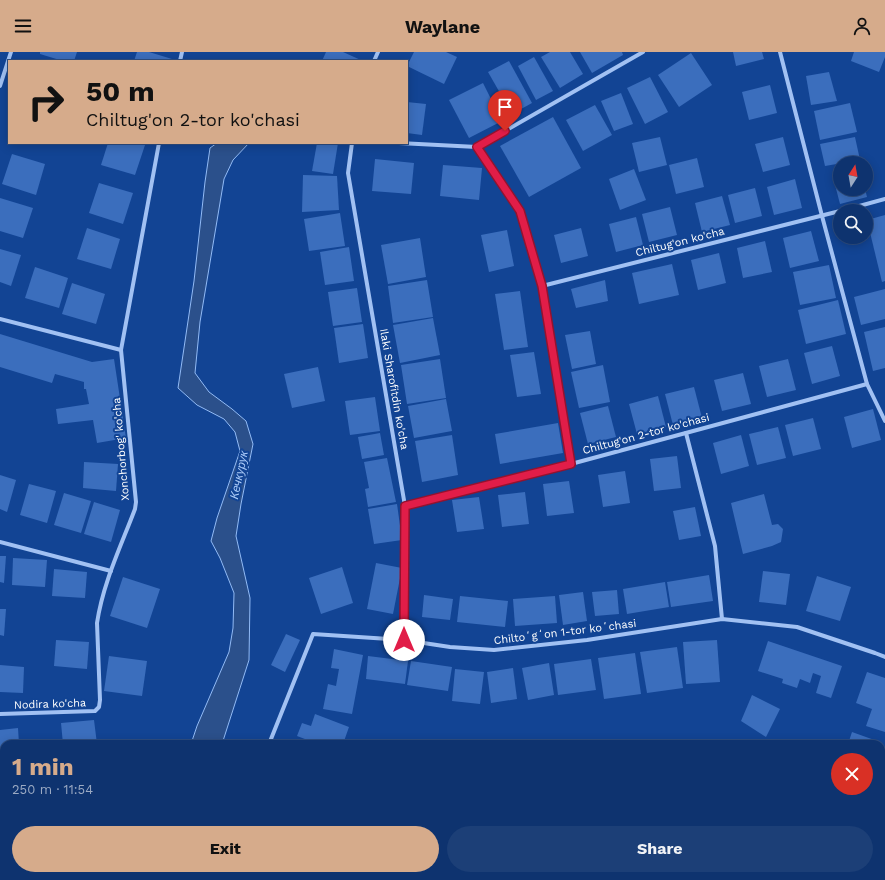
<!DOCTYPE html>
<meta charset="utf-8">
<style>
:root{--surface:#0e336f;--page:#1c3f77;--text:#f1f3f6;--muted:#9baac3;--line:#2e4e82;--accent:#d6ab8b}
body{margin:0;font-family:"Work Sans",sans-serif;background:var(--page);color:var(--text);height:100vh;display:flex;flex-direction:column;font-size:15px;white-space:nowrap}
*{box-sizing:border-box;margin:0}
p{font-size:13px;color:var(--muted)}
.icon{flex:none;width:22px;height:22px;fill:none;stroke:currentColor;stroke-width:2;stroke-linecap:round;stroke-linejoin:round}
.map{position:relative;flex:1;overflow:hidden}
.side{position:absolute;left:0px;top:688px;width:885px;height:140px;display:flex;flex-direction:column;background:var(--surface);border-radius:12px 12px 0 0;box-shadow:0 2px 10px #0003,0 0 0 1px var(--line)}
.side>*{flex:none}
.top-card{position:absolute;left:8px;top:8px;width:400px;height:84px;border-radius:0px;box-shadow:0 2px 10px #0003,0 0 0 1px var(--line);background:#d6ab8b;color:#111;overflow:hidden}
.needle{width:26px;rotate:11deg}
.tools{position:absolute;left:833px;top:104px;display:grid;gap:8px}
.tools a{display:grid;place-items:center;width:40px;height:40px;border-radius:50%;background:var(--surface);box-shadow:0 2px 10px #0003,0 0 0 1px var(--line);font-size:20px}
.pin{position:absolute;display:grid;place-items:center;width:34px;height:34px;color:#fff;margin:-41px -17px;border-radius:50% 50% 50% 0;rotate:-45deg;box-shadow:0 0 4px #0007}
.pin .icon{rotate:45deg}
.me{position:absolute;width:44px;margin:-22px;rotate:0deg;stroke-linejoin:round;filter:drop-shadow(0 0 3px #0008)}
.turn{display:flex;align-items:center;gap:14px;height:84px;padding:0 12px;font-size:18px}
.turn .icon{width:52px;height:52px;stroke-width:2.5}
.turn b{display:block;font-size:28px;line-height:34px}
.round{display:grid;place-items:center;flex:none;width:42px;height:42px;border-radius:21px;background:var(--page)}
.summary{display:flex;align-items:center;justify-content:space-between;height:68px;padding:0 12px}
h1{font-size:24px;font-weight:700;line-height:30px;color:var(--accent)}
.cta{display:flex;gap:8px;margin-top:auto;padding:8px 12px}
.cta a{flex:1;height:46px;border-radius:24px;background:var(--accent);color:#111;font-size:16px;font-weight:700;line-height:46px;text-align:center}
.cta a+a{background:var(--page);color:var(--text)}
header{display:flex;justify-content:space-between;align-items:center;height:52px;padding:0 12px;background:var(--accent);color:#111;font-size:18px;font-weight:700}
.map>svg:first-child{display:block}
.water{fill:#2b508b;stroke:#92bbf6}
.building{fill:#3b6ebd}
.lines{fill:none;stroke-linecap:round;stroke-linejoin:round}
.lane{stroke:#a1c1f3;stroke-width:3}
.street{stroke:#a1c1f3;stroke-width:4}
.route-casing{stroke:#92132f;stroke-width:10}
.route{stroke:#e11d48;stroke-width:7}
.labels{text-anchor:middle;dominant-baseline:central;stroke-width:4;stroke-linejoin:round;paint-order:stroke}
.street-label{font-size:11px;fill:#fff;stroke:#124494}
.water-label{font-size:12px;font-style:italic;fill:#adccf9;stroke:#124494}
</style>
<header><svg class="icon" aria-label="menu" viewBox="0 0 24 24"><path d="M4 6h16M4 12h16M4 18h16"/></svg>Waylane<svg class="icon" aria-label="person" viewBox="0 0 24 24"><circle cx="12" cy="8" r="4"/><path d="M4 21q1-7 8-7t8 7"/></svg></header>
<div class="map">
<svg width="885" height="828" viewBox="0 0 885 828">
<rect width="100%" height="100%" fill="#124494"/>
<g class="water">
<polygon points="217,91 249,91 233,108 224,127 200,270 195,321 209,340 232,357 246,369 253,392 241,452 236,484 250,546 249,608 222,692 191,692 197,674 229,600 233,576 234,541 220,506 211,489 217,466 240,399 235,380 224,367 197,353 178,336 194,229 205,130 210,96"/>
<polygon points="166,824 216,824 218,828 166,828"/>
</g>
<g class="building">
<polygon points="40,0 77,0 74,9 63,9 40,2"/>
<polygon points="137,0 149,0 172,7 171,9 134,9"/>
<polygon points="326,0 343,0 363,9 322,9"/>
<polygon points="414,0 446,0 457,5 444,32 407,14"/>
<polygon points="550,0 570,0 583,22 560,36 541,5"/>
<polygon points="580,0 622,0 623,3 592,21"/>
<polygon points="733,0 762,0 764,7 736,14"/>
<polygon points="854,0 885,0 885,5 879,20 851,9"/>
<polygon points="691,1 712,33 679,55 658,23"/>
<polygon points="534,5 553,39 536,48 518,14"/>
<polygon points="509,9 532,51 512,62 488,20"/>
<polygon points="829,20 837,49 811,53 806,24"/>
<polygon points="650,25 668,60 645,72 627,36"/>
<polygon points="483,31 502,69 469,86 449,48"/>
<polygon points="770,33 777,61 749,68 742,40"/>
<polygon points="621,41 633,72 614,79 601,49"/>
<polygon points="407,50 426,52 422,83 407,81"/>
<polygon points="850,51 857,80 820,88 814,59"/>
<polygon points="595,53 612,83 583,99 566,68"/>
<polygon points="553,65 581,116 529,145 500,94"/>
<polygon points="660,85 667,113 639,120 632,91"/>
<polygon points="783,85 790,113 763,120 755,92"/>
<polygon points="855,85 860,108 825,114 820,92"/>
<polygon points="108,91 139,91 145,93 135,123 101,113"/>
<polygon points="317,91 338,91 333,122 312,119"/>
<polygon points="12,102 45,112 36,143 2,132"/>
<polygon points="697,106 704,135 676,142 669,113"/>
<polygon points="375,107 414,111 411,142 372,139"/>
<polygon points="443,113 482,116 479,148 440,144"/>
<polygon points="634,117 646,148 620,158 609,127"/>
<polygon points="303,123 337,124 339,158 302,160"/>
<polygon points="840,124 840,137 865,137 867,145 840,152 833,125"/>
<polygon points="795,127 802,156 774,163 767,135"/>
<polygon points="99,131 133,141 123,172 89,161"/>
<polygon points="755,136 762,164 735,171 728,143"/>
<polygon points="722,144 730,173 702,180 695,151"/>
<polygon points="0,146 33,156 23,186 0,179"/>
<polygon points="670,155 677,183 649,190 642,162"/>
<polygon points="340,161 345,194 309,199 304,167"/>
<polygon points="885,163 885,229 882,230 867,168"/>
<polygon points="636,165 643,193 616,200 609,172"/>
<polygon points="87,176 120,187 111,217 77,207"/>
<polygon points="581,176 588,204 561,211 554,183"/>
<polygon points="507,178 514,214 489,220 481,183"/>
<polygon points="811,179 819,209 790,216 783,186"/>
<polygon points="420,186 426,225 388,232 381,193"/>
<polygon points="765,189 772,220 743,226 737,196"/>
<polygon points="349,195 354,229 325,233 320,200"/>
<polygon points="0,197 21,203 11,234 0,230"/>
<polygon points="719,201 726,231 698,238 691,208"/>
<polygon points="672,212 679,243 639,252 632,221"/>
<polygon points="829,213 836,246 800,253 793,220"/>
<polygon points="35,215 68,226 59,256 25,246"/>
<polygon points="427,228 433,265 393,271 388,234"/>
<polygon points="605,228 608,249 576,256 571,237"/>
<polygon points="72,231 105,242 96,272 62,262"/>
<polygon points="357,236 362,270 333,274 328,240"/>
<polygon points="885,237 885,267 861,273 854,245"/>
<polygon points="520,239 528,295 504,298 495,242"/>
<polygon points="838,248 846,282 806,292 798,258"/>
<polygon points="433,266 440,303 400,311 393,273"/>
<polygon points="363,272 368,306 339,311 334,276"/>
<polygon points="885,275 885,316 873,319 864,280"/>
<polygon points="590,279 596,312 572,317 565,283"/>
<polygon points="0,282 92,310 114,307 126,386 97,391 93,368 58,372 56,357 89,352 86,337 84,337 84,330 55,322 52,331 0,315"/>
<polygon points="832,294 840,324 812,332 804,301"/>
<polygon points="534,300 541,342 517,345 510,303"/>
<polygon points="440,307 446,346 407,352 401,313"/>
<polygon points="788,307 796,338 767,345 759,314"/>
<polygon points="603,313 610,350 579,356 571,320"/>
<polygon points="318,315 325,349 292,356 284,322"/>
<polygon points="743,321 751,352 722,359 714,328"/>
<polygon points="694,335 702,366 673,373 665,342"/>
<polygon points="658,344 666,375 637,382 629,352"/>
<polygon points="375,345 380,379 350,383 345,349"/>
<polygon points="446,347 452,379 414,386 408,354"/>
<polygon points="608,354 616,385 588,392 580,361"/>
<polygon points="873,357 881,388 852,396 844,365"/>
<polygon points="813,366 821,397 793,404 785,373"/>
<polygon points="558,371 563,401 500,412 495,382"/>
<polygon points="778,375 786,406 757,413 749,382"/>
<polygon points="380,381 384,403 362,407 358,385"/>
<polygon points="452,383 458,423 422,430 415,389"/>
<polygon points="741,383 749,414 721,422 713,391"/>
<polygon points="677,404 681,436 654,439 650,407"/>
<polygon points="387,406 396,450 368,455 365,437 369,436 364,410"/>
<polygon points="84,410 118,412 116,439 83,436"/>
<polygon points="625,419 630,451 603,455 598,423"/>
<polygon points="0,423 16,428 7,460 0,457"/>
<polygon points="569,429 574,461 547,464 543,432"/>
<polygon points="29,432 56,439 47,471 20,463"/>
<polygon points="525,440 529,472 502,475 498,443"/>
<polygon points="64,441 91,449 81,481 54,473"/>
<polygon points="764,442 772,473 778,472 783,477 781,490 772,494 743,502 731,451"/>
<polygon points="479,445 484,477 457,480 452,448"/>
<polygon points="94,450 120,458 111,490 84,482"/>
<polygon points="397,452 402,488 374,492 368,457"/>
<polygon points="695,455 701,484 679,488 673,459"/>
<polygon points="0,504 6,504 4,531 0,530"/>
<polygon points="13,506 47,508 45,535 12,533"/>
<polygon points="376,511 402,516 393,562 367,557"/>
<polygon points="342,515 353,551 321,562 309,526"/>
<polygon points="54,517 87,520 85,546 52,544"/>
<polygon points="763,519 790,522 786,553 759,550"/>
<polygon points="709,523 713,549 671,555 667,530"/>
<polygon points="817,524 851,535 840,569 806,559"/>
<polygon points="123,525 160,537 147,576 110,564"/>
<polygon points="665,530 669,555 627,562 623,537"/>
<polygon points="617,538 619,562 595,564 592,540"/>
<polygon points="583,540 587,569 563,573 559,543"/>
<polygon points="424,543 453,547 450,568 422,565"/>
<polygon points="460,544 508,549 505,575 457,570"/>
<polygon points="555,544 557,571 515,574 513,547"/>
<polygon points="0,557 6,557 4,584 0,583"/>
<polygon points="286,582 300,588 285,620 271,613"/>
<polygon points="56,588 89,590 87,617 54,614"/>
<polygon points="717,588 720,630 686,632 683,590"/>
<polygon points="768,589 842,614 831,646 816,641 821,624 813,621 810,631 800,627 797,636 782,631 783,627 758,619"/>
<polygon points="677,595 683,636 647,641 640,600"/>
<polygon points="334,597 363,603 352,662 323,657 328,632 336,634 339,617 331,616"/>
<polygon points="635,601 641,642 604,647 598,606"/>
<polygon points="109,604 147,609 142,644 104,639"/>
<polygon points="368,604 408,609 405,632 366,627"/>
<polygon points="591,607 596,638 558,643 554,612"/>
<polygon points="411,609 452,615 448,639 407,633"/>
<polygon points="549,611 554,643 528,648 522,616"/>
<polygon points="0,613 24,615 23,641 0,640"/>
<polygon points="513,616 517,647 491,651 487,620"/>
<polygon points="455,617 484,620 480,652 452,649"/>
<polygon points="867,620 885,626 885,680 866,674 872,657 856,651"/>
<polygon points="752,643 780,657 766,685 741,669"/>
<polygon points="315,662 349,675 343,692 318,692 297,684 302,671 311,674"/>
<polygon points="94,668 97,692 63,692 61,671"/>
<polygon points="18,676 19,692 4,692 4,713 0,713 0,678"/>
<polygon points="852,680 880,690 879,692 848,692"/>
<polygon points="119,824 135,824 146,826 146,828 118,828"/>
<polygon points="316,824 353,824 351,828 314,828"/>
<rect x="478" y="824" width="13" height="4"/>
<rect x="514" y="824" width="19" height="4"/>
<polygon points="548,824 586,824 585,828 547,828"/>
<polygon points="801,824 833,824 832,828 800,828"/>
</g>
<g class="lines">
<g class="lane">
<polyline points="881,760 885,750"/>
<polyline points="856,828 857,824"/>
</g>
<g class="street">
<polyline points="780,0 822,164 867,332 885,369"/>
<polyline points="180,9 182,0"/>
<polyline points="374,9 378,0"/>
<polyline points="0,34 11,0"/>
<polyline points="352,91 348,121 405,454 404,588"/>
<polyline points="399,91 477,95 643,0"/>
<polyline points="477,95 521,159 542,234 571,412"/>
<polyline points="841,159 885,147"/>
<polyline points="542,234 840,159"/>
<polyline points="0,267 121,298"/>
<polyline points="686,381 715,494 722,567"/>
<polyline points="405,454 571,412 867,332"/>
<polyline points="0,490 111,519"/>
<path d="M0,662L95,659L99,655L100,648L97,571C103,531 121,494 135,457L136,450L121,298L159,91"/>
<polyline points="269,692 313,582 404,588 450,595 494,598 587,588 722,567 797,575 875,601 885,605"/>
<polyline points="357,828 358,824"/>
</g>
</g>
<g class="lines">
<g class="route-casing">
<polyline id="route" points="404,588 405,454 571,412 542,234 520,159 477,95 505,79"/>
</g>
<use href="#route" class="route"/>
</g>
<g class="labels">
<g class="street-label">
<text transform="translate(680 190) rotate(-14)">Chiltug'on ko'cha</text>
<text transform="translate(394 337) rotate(80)">Ilaki Sharofitdin ko'cha</text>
<text transform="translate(646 382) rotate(-15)">Chiltug'on 2-tor ko'chasi</text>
<text transform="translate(121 397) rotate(-95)">Xonchorbog' ko'cha</text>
<text transform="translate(565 580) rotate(-7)">Chiltoʻgʻon 1-tor koʻchasi</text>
<text transform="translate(50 652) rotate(-2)">Nodira ko'cha</text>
</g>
<g class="water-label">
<text transform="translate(239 423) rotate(-78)">Кечкурук</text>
</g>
</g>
</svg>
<div class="tools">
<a><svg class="needle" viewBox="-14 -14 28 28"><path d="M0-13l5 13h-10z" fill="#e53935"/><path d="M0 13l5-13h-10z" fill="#9baac3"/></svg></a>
<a><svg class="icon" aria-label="search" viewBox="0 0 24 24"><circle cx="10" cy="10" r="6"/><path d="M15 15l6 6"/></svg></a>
</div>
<div class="pin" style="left:505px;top:79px;background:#d93025"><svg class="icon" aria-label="arrive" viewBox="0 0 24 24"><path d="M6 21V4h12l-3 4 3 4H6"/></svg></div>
<svg class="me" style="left:404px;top:588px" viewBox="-20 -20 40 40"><circle r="19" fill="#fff"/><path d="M0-13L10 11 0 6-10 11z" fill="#e11d48"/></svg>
<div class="top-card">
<div class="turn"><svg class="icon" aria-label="right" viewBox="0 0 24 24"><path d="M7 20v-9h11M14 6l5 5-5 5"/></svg><div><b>50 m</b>Chiltug'on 2-tor ko'chasi</div></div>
</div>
<section class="side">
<div class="summary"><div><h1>1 min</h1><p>250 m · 11:54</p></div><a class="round" style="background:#d93025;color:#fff"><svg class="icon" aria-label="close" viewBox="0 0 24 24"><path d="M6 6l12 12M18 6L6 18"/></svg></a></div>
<div class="cta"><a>Exit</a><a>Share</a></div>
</section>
</div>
